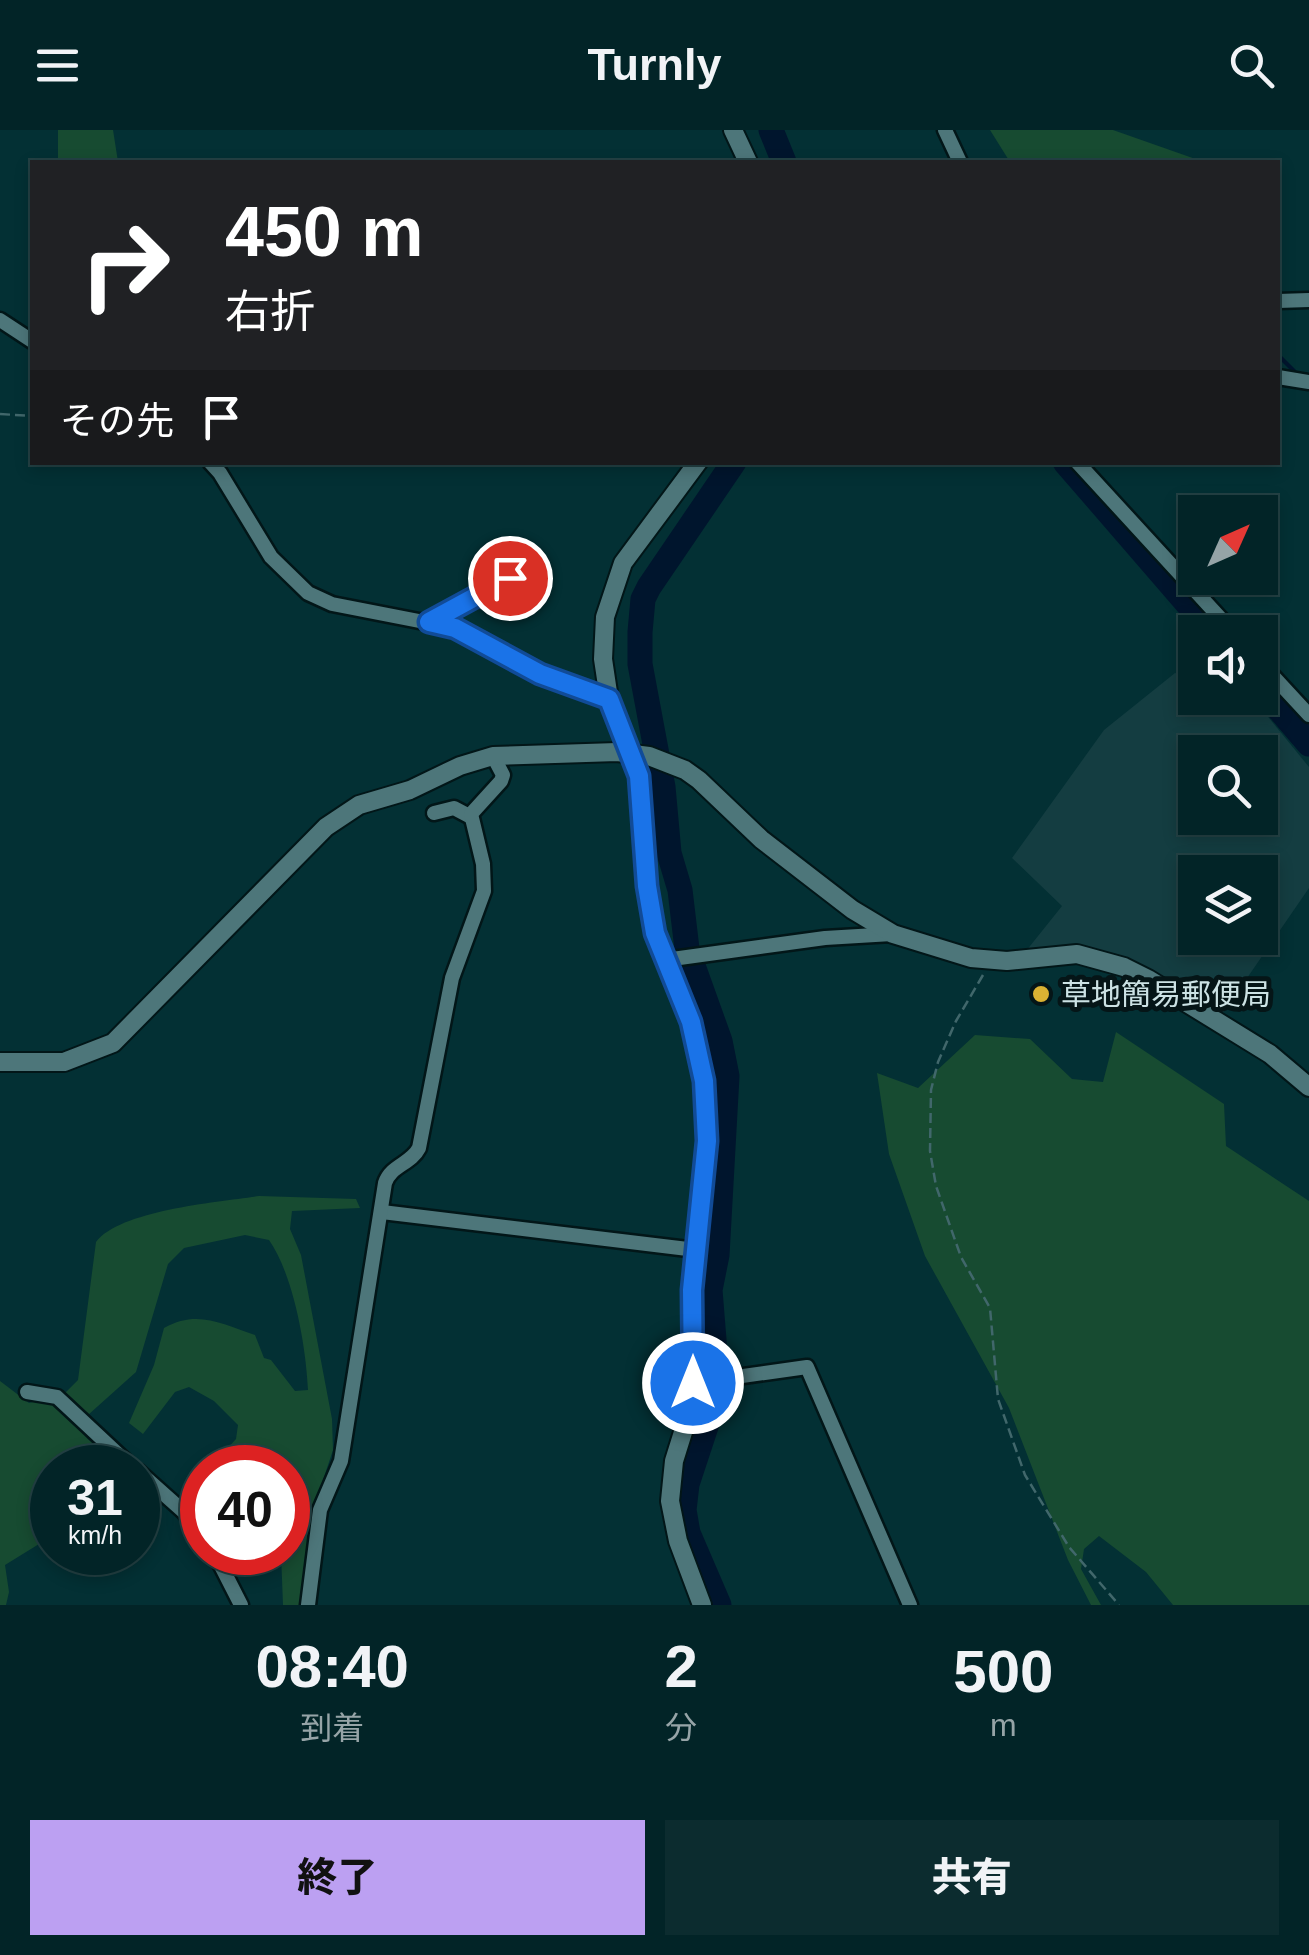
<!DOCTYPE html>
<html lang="ja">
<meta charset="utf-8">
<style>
:root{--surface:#022427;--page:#0c2c2f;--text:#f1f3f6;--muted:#96a4a7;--line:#234144;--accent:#bca0f2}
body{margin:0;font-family:Arial,"Noto Sans JP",sans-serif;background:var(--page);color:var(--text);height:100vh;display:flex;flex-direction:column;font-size:38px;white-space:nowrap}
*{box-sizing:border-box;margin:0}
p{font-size:32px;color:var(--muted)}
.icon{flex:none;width:55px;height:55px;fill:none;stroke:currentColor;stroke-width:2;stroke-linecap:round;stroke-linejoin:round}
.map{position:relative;height:1475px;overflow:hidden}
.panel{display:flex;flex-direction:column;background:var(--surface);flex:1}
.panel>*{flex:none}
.hud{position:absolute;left:30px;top:30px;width:1250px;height:305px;border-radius:0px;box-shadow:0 5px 15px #0003,0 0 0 2px var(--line);background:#202124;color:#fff;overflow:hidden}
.needle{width:65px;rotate:45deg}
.tools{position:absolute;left:1178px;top:365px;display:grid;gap:20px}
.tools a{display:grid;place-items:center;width:100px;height:100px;border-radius:0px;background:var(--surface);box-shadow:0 5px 15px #0003,0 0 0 2px var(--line);font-size:50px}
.speed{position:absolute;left:30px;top:1315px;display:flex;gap:20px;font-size:50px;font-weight:700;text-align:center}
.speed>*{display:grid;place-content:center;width:130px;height:130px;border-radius:50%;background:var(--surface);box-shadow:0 5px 15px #0003,0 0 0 2px var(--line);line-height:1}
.speed small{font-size:25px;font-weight:400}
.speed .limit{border:15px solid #d22;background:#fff;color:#111}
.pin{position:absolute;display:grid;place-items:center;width:85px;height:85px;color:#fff;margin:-42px;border:5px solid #fff;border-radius:50%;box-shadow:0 2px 10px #0007}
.me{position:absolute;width:110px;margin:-55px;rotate:0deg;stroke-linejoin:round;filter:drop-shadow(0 0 8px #0008)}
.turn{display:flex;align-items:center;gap:35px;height:210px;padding:0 30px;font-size:45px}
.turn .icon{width:130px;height:130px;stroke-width:2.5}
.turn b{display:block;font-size:70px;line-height:85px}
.then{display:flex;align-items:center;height:95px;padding:0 30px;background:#0003;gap:20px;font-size:38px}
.eta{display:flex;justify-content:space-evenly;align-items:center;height:170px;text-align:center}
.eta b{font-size:60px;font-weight:800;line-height:70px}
.primary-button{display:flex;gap:20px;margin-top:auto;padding:20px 30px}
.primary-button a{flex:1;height:115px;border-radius:0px;background:var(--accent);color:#111;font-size:40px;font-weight:800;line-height:115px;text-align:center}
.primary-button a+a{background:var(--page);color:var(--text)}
header{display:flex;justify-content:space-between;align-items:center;height:130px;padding:0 30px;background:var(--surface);font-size:45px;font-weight:800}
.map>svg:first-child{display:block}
.built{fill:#143d41;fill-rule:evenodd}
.green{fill:#174b31}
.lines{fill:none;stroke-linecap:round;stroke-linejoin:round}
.stream{stroke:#00152d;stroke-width:4}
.river{stroke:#00152d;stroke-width:25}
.minor-casing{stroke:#021618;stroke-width:19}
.tertiary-casing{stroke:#021618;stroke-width:22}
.path{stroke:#41676b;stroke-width:2.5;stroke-dasharray:10 5;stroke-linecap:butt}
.minor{stroke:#4d767a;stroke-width:14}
.tertiary{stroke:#4d767a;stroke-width:18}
.route-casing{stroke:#114b97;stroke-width:25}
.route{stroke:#1a73e8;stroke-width:18}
.poi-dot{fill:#dbb233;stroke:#051517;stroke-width:4}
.labels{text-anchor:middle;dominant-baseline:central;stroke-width:10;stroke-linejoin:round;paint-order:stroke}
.poi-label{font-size:30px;fill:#cce2e4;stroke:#051517;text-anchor:start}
</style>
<header><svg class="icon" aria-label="menu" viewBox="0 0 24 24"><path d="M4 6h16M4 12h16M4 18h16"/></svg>Turnly<svg class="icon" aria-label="search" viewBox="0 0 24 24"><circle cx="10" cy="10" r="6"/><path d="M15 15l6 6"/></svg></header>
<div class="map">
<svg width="1309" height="1475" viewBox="0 0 1309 1475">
<rect width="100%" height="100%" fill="#033034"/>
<path class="built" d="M1175,543L1195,548V568H1247L1255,571L1309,637V758L1223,883L1124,827L1097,819L1075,817L1026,821L1062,776L1012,728L1104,600ZM1195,622H1260V688H1195ZM1195,742H1260V808H1195Z"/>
<g class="green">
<polygon points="58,0 113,0 118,32 58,32"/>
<polygon points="990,0 1113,0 1204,32 1010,32"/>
<polygon points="1116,902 1224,974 1226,1016 1309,1071 1309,1475 1173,1475 1146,1442 1099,1406 1084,1419 1081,1439 1101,1475 1091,1475 1068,1430 1009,1278 925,1126 889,1024 877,943 918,958 975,905 1030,909 1072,949 1103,952"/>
<path d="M259,1066L356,1069L360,1078L292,1081L290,1099L301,1125L332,1289L333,1320L319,1362L312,1428L303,1475H283L281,1423L288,1422V1338L231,1337L226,1320L236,1309L238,1295L214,1271L189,1257L175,1262L143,1304L129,1293L154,1235L164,1198C197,1179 222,1194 255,1205L264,1228L271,1230L295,1261L308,1260C306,1217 294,1146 269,1110L245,1105L184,1118L168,1134L136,1242L88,1285L87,1308L117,1337L52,1338V1406L5,1435L9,1462L6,1475H0V1251L29,1273L66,1262L78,1250L96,1112C120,1080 219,1072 259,1066Z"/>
</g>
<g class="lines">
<polyline class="stream" points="1278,225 1299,246"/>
<g class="river">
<polyline points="771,0 784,32"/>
<polyline points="1065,332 1212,502"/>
<polyline points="1260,557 1309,614"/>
<polyline points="719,1475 688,1403 684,1380 687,1354 718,1260 710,1160 717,1125 727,946 720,911 687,819 680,760 669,723 663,657 640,534 640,502 643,469 649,457 734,332"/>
</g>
<g class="minor-casing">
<g id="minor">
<polyline points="945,0 960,32"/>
<polyline points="1278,171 1309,170"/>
<polyline points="0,190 32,211"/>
<polyline points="1278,247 1309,252"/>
<polyline points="210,332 220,343 271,427 308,463 332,474 455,498 540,544 609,569"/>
<polyline points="1077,332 1233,502"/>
<polyline points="429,492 537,433"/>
<polyline points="1260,532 1309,585"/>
<polyline points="434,683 454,678 471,687"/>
<polyline points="665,830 825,808 892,804"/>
<polyline points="382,1082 696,1120"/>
<polyline points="693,1253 807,1237 910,1475"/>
<polyline points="27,1262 57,1267 133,1338"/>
<polyline points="138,1341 184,1382 202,1405"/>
<polyline points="214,1422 241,1475"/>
<path d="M308,1475L320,1380L341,1331L385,1053C391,1035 411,1034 419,1018L452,848L484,761L483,734L471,684L501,651L503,645L493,626"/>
</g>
</g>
<g class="tertiary-casing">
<g id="tertiary">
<polyline points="733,0 748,32"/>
<polyline points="698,332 623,433 605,487 603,529 609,569 639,646 647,756 655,803 691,891 704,951 707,1011 692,1160 693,1253 689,1283 674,1331 670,1371 678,1411 702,1475"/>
<polyline points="0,932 64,932 113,913 326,697 359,675 410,660 460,636 493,626 617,622 649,626 685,640 699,650 761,709 853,780 893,804 971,828 1007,831 1077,824 1124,837 1148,849 1270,924 1309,957"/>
</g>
</g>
<g class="path">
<polyline points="0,284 32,286"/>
<polyline points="983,845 956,891 938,932 931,960 930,1021 936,1056 961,1127 990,1178 998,1269 1025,1345 1069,1417 1119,1475"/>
</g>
<use href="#minor" class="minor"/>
<use href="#tertiary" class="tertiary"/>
</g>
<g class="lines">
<g class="route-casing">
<polyline id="route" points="510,448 429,492 455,498 540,544 609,569 639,646 647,756 655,803 691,892 704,951 707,1011 692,1160 693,1253"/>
</g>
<use href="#route" class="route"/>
</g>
<circle class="poi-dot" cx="1041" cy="864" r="10"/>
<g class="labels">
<g class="poi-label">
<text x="1061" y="864">草地簡易郵便局</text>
</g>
</g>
</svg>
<div class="tools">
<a><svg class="needle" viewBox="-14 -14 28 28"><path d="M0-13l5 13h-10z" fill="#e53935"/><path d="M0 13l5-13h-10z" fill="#96a4a7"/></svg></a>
<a><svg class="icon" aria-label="sound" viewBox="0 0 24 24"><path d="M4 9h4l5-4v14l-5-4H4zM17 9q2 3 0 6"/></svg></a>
<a><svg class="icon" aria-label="search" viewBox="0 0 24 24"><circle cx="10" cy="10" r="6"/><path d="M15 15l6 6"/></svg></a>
<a><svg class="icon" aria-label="layers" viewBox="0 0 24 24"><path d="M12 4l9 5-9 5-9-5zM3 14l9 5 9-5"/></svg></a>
</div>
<div class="speed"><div>31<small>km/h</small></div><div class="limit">40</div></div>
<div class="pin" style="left:510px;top:448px;background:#d93025"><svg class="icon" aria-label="arrive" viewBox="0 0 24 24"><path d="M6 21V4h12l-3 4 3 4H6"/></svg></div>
<svg class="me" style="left:693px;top:1253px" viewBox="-20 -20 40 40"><circle r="17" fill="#1a73e8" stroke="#fff" stroke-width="3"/><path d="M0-11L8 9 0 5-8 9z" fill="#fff"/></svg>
<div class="hud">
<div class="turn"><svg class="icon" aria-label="right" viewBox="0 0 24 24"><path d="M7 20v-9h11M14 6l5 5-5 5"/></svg><div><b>450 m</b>右折</div></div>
<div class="then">その先<svg class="icon" aria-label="arrive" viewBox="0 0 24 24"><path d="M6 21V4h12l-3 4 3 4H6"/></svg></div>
</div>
</div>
<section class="panel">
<div class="eta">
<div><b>08:40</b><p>到着</p></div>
<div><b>2</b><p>分</p></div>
<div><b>500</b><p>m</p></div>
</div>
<div class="primary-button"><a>終了</a><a>共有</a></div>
</section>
